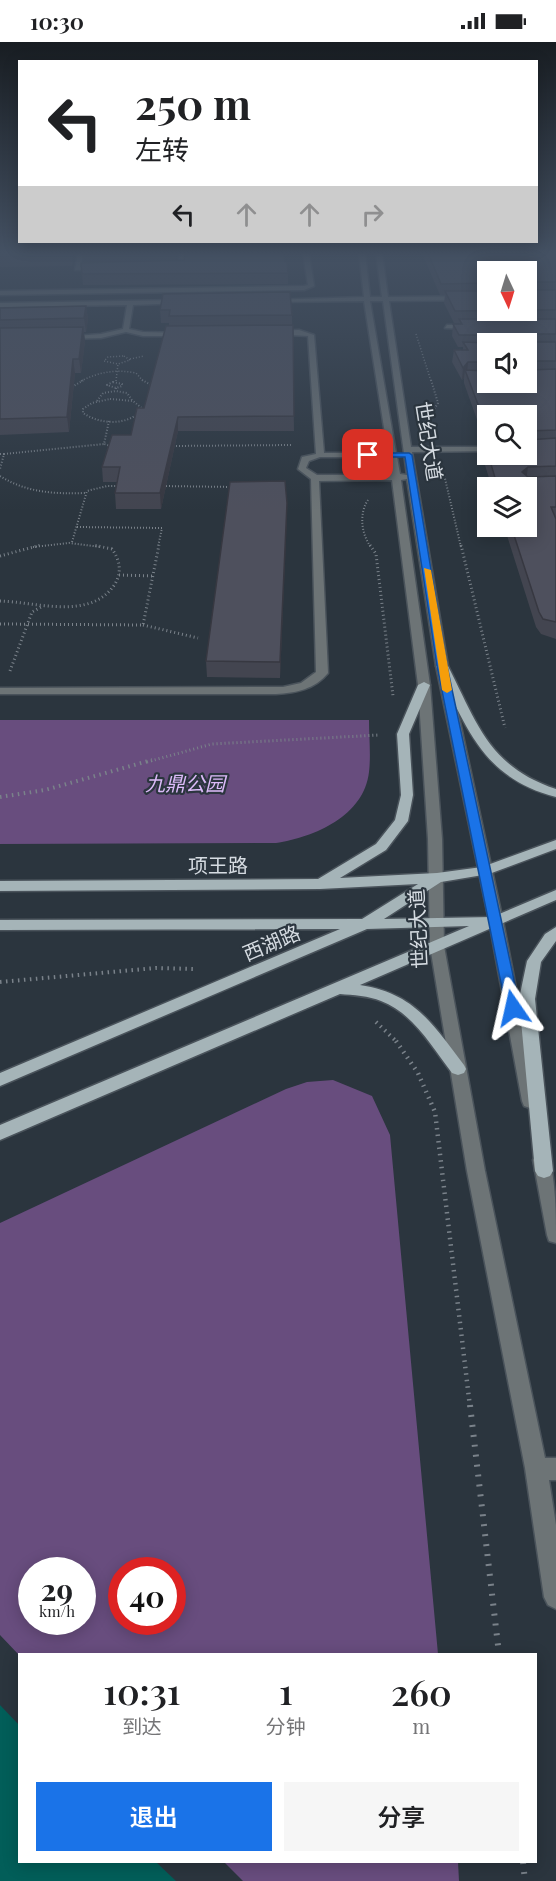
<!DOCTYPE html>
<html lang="zh">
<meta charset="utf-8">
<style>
:root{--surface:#fff;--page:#f6f6f6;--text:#202124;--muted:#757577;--accent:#1a73e8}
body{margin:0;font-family:"Playfair Display","Noto Sans SC",serif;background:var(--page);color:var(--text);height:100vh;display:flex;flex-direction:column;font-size:22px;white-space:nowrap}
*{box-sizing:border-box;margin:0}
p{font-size:20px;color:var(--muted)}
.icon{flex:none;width:33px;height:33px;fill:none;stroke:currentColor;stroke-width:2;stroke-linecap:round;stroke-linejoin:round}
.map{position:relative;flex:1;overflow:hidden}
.details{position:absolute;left:18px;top:1611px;width:519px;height:210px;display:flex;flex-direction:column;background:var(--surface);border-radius:0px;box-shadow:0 3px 15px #0003}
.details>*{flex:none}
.hud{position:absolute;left:18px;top:18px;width:520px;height:183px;border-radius:0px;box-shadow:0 3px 15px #0003;background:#fff;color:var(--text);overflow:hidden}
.needle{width:39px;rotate:176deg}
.buttons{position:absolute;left:477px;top:219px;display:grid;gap:12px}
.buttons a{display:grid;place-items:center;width:60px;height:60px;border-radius:0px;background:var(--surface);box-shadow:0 3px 15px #0003;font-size:30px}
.speed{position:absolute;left:18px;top:1515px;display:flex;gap:12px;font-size:30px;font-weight:700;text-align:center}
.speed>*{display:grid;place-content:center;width:78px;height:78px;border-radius:50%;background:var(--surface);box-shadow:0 3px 15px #0003;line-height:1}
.speed small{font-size:15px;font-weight:400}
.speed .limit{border:9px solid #d22;background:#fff;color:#111}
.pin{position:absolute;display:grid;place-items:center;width:51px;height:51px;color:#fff;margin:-26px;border-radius:12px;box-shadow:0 3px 9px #0006}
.me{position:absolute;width:66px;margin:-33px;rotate:349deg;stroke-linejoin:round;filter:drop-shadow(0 0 4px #0008)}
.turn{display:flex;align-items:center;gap:21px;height:126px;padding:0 18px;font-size:27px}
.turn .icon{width:78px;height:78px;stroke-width:2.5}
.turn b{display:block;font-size:42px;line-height:51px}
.lanes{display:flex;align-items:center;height:57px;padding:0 18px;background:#0003;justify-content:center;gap:30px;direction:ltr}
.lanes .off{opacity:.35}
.eta{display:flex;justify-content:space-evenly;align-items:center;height:102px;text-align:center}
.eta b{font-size:36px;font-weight:600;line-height:42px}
.action{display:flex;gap:12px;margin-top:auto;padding:12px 18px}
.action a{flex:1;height:69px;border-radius:0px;background:var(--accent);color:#fff;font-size:24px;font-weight:600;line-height:69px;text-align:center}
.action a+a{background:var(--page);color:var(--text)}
.status{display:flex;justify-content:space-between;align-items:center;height:42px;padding:0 30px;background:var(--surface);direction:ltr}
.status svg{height:16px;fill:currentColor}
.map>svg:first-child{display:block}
.green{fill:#684d7e;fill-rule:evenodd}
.water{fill:#025e59}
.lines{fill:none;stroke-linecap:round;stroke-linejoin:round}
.minor-casing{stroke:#4a535b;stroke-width:3}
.major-casing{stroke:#4a535b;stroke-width:3}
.path-far5{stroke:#7a828a;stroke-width:1.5;stroke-dasharray:1 2;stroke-linecap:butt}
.path-far4{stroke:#7a828a;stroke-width:2;stroke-dasharray:1 2;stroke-linecap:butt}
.path-far3{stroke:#7a828a;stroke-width:3;stroke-dasharray:1 3;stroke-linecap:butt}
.path-far2{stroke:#7a828a;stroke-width:4;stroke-dasharray:1.5 4.5;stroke-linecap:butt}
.path-far1{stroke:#7a828a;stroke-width:4.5;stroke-dasharray:1.5 5;stroke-linecap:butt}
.path{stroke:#7a828a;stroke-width:6;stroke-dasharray:2 8;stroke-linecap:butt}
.minor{fill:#6d7476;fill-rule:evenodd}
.major{fill:#a5b4b8;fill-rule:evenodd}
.wall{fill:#434550;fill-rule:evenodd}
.shaded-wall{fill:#373841}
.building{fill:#4e505d;stroke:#373841;stroke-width:1.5}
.route{fill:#1a73e8;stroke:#114b97;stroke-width:1.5}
.slow{fill:#f59e0b}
.labels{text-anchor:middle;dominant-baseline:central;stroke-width:4.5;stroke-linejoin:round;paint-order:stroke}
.street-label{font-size:20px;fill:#d5dbe1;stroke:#2b353e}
.park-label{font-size:20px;font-style:italic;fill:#dbbaf8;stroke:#2b353e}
</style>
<div class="status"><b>10:30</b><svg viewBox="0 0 49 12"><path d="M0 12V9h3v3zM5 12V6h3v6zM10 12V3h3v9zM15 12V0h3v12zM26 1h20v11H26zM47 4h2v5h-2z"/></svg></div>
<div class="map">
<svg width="556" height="1839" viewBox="0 0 556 1839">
<rect width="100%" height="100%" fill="#2b353e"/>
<g class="green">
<path d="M0,678H369C369,695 371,713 369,730C364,774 315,795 276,801L0,802Z"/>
<path d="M333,1038L372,1054L390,1093L438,1612L19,1613L0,1593V1181L286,1047L307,1040ZM82,1528V1580H32V1528ZM122,1528H172V1580H122Z"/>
<polygon points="224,1820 458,1820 459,1839 243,1839"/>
</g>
<polygon class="water" points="0,1663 19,1683 20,1820 156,1820 176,1839 0,1839"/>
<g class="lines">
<g class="minor-casing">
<g id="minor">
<polygon points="78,211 84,211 80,225 103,227 75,228"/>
<polygon points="179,211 185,211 183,227 167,227 167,225 178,224"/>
<polygon points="303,211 309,211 314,244 304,248 0,253 0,249 304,244 308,243"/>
<path d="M359,211H365L370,255H382L376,211H382L388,255L488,254V258L389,259L411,405H488V409L412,410L448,624L503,879L538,1059L536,1064L530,1066L524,1064L522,1059L489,879L436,624L407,437L401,438L430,643L442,797L444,904L485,1129L545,1416H556V1438H549L556,1483V1567L548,1563L544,1555L525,1426L467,1129L430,904L428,797L418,643L392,438L319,439L328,631C315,647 296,651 276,652H0V646L283,645L301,641L316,630L311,437L298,427L302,415L316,412L308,294L273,292L271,289L299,288L314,293L324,411H388L364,259L272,260L269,258L364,255ZM370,259H383L407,433L400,432L397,415L403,413L396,411ZM320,415H389L391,433H317L306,426L309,419Z"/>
<polygon points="182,258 184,261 133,263 129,287 143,290 185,291 183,294 143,294 126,290 101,296 65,297 62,295 101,292 123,287 127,263 0,265 0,261"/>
<polygon points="447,283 472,283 475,285 472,287 445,286"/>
<path d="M542,1111L548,1113C556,1138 556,1173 556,1201L549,1199L547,1193L533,1118L536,1113Z"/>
</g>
</g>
<g class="major-casing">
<g id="major">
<path d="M442,621L448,624C477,681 489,725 556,747V755C482,736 467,685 436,624Z"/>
<path d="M424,640L430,643L409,692L413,753L408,779L386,808L340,836L437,831L482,825L556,798V807L489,832L441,840L384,877L492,875L556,848V858L360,943C414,951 433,982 464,1023L466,1027L464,1031L458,1033L452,1031C432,1005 413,971 381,959C369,954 353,953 340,952L0,1098V1083L469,884L367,887L0,1044V1031L340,887L0,888V878L362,877L418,842L320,847L0,849V839L318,837L376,802L395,778L401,753L397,692L418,643Z"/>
<polygon points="556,885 556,899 541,920 535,957 553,1129 550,1134 544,1136 538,1134 535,1129 519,957 527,919 545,892"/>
</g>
</g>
<g class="path-far5">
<polyline points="416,292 431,339"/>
<polygon points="124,314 130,318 118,322 104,319 108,315"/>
<polyline points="130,317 144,314"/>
<path d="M81,339C99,330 116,327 136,331L143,339"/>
<polyline points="116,339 118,322"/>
</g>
<g class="path-far4">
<polyline points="142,338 153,344"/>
<polyline points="431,338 438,361 430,374 433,386"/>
<polygon points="113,340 122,342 122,344 116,346 107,343"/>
<polyline points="72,345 84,338"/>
<polyline points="116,346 116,349"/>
<path d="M110,357L133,359L143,367C128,384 101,383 83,371V367L92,361Z"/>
<polyline points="97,359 103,351 116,349 127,351 132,358"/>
<polyline points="109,379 104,402 111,404"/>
<polyline points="173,404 291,403"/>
<polyline points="0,412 4,412 0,427"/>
<polyline points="4,412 104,402"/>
<polyline points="443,428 461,505"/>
<path d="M0,434C27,451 55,452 86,451"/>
<polyline points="163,444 234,445"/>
<path d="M368,458C359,471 361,492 371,505"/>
<polyline points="77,485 162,486 158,505"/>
<polyline points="72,500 87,449 107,444 120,444"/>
<polyline points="33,505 69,501 101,505"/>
</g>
<g class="path-far3">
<polyline points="370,503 376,512 393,654"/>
<polyline points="461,503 505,686"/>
<polyline points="0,514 41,503"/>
<polyline points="119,533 153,534"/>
<path d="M0,559C36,560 91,579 115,542C122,530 120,518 112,507L93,503"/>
<polyline points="0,582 143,583 159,503"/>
<polyline points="143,583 198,596"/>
<polyline points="10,629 32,570 43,564"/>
<polyline points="147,720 212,702 379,693"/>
</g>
<g class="path-far2">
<polyline points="0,755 45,748 152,718"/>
<polyline points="0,940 156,926 194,927"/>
<polyline points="376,980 397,1000"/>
</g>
<polyline class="path-far1" points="396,999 418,1031 435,1070 470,1365"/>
<g class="path">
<polyline points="470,1363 499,1612"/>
<polyline points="523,1820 525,1839"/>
</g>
<use href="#minor" class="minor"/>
<use href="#major" class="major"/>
</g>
<g class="wall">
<polygon points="0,211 76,211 75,213 72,213 73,221 72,224 0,225"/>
<polygon points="177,211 176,218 285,220 288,231 288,242 83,243 82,232 83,221 82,213"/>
<path d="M422,211H556V597L541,592L536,585L504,484H526V446H492L485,423L487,409L526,412L488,374V404L486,403L464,341V336L462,338L452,320L454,308H463V305H458L452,294L453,282H459V281H454L444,261L445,253H440ZM488,230L526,268H488ZM488,302L526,340H488Z"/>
<polygon points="163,252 292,273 294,389 178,389 161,467 116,467 115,451 117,440 103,440 102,425 131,393 144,366 169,284 169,281 161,281 160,268"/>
<polygon points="86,264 88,277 86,290 84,290 85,299 81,331 75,331 69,390 0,393 0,266"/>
<polygon points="287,461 280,636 207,635 206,619"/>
</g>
<g class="shaded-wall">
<polygon points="86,264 88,277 86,290 84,276"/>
<polygon points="83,285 85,299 81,331 79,317"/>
<polygon points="73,317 75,331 69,390 67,375"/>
<polygon points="468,320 467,333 465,328 464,336 462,338 463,326"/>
<polygon points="178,375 178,389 161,467 160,451"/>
<polygon points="528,425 526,439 522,430"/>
<polygon points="287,461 287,476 280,636 280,620"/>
</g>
<g class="building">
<polygon points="72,211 71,214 0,215 0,212"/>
<polygon points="82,211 175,211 82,213"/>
<polygon points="185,211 283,211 285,220 287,220 288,231 82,232 81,221 184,218"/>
<polygon points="428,211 556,211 556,240 528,240 526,242 526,230 488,230 488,241 441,242"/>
<polygon points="526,247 528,248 556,248 556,268 526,268"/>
<polygon points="445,249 488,249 488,268 518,268 455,269"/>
<polygon points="290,250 292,273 169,274 170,268 160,268 163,252"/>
<polygon points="86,264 84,276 0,278 0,266"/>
<polygon points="459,277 556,277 556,292 528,292 525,298 528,300 556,300 556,319 528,319 526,321 526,302 488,302 488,320 468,320 463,326 454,308 468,308 463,300 489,301 492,295 489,293 459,293 453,282 462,282"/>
<polygon points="293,283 294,374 178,375 160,451 115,451 120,425 102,425 112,393 131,393 137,366 144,366 166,284"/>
<polygon points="83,285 79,317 73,317 67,375 0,377 0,286"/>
<polygon points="526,324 528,328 556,327 556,388 528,389 526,391 526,374 488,374 488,389 465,328 488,329 488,340 526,340"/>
<polygon points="526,393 528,398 556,396 556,424 528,425 522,430 528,435 556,434 556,465 551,465 556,477 556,580 543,577 539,570 511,484 526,484 526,446 498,446 488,412 526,412"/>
<polygon points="285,439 287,461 280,620 206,619 230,440"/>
</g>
<linearGradient id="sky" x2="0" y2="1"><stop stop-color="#181d22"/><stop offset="0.45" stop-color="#445163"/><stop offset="1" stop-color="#445163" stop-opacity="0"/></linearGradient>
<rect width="556" height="469" fill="url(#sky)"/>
<polygon class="route" points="365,411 409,411 412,413 447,624 520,966 513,972 506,966 437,624 405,415 368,415 364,413"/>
<polygon class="slow" points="424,526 431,528 452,648 447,651 442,648"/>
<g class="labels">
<g class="street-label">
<text transform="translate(430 399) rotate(81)">世纪大道</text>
<text x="218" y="822">项王路</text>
<text transform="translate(417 887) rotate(-93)">世纪大道</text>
<text transform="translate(271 900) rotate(-23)">西湖路</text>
</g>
<g class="park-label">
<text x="185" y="740">九鼎公园</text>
</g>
</g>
</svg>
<div class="buttons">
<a><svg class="needle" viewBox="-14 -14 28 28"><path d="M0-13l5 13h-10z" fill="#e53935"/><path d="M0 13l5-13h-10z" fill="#757577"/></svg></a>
<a><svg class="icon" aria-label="sound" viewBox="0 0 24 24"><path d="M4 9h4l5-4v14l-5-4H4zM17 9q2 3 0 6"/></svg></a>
<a><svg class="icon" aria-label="search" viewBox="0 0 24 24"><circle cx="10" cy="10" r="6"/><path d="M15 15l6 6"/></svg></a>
<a><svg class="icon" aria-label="layers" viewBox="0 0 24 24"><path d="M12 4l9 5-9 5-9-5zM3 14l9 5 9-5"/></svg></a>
</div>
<div class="speed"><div>29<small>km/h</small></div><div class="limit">40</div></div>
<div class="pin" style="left:368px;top:413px;background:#d93025"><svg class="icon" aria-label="arrive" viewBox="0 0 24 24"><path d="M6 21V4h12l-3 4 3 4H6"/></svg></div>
<svg class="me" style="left:513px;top:966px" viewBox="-20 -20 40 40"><path d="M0-17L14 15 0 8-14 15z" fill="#1a73e8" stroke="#fff" stroke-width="4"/></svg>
<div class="hud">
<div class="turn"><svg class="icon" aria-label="left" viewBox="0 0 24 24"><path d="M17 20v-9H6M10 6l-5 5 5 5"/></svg><div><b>250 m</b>左转</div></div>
<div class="lanes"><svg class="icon" aria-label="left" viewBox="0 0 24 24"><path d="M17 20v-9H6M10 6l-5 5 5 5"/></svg><svg class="icon off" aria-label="ahead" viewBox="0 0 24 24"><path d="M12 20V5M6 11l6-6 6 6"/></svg><svg class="icon off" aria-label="ahead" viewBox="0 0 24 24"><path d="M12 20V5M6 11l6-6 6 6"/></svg><svg class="icon off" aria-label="right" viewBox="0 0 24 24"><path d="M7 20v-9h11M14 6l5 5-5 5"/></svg></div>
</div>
<section class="details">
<div class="eta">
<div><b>10:31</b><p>到达</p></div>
<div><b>1</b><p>分钟</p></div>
<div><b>260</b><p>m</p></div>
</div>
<div class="action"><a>退出</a><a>分享</a></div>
</section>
</div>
